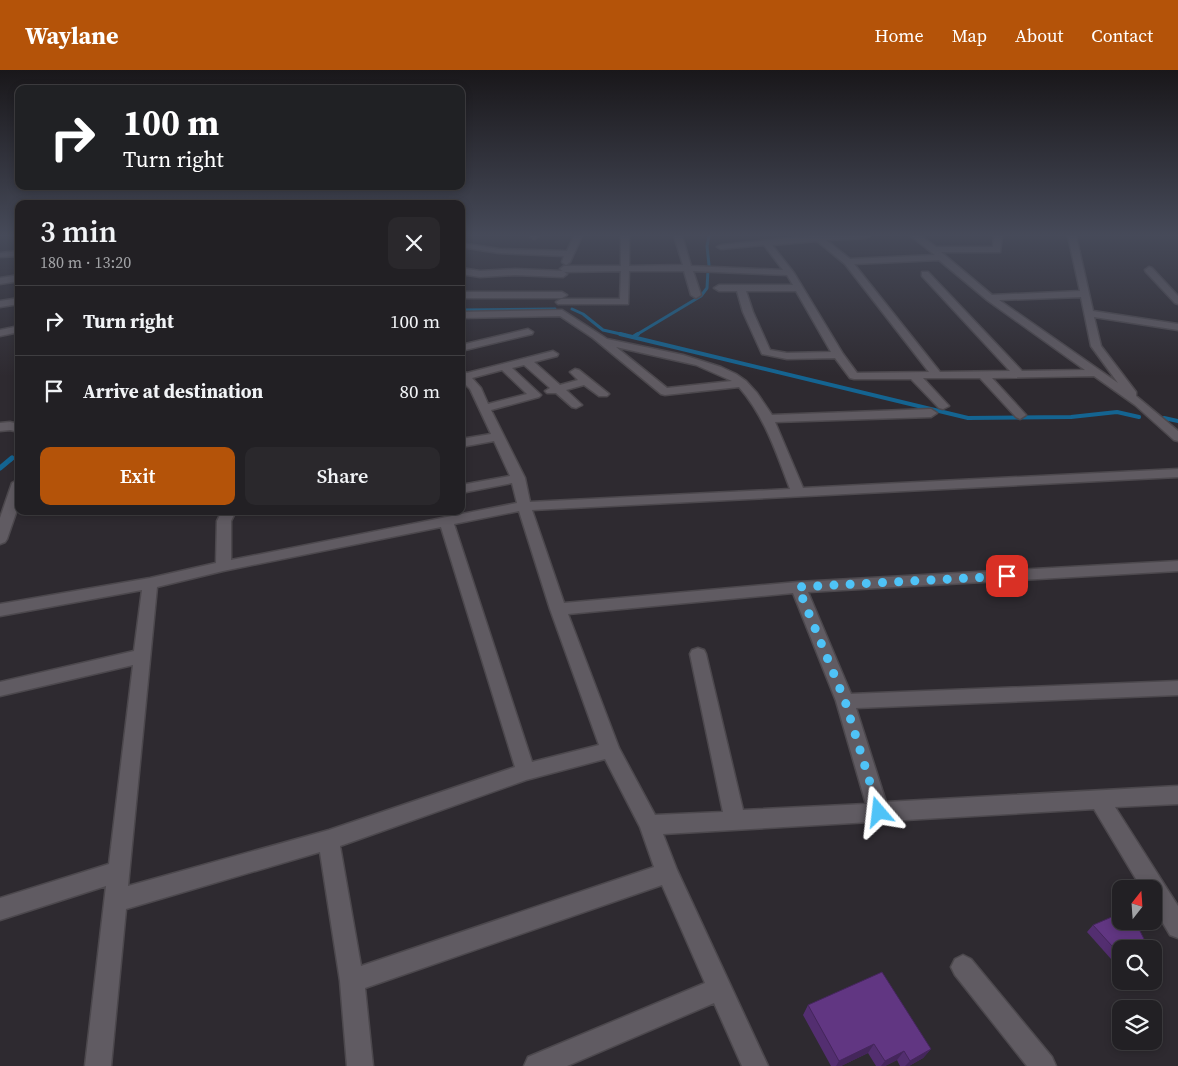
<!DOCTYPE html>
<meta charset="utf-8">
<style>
:root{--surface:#222024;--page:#2a282c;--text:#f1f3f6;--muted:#a2a3a6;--line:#3f3e41;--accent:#b45309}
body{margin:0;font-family:"Source Serif 4",serif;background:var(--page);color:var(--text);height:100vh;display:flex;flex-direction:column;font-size:19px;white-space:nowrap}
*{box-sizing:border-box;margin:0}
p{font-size:16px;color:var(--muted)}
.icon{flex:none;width:28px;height:28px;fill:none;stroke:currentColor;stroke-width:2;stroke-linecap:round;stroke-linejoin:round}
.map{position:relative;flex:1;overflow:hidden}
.drawer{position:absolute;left:15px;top:130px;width:450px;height:315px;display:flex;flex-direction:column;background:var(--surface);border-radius:10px;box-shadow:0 2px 8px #0003,0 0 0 1px var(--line)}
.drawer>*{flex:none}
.guide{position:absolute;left:15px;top:15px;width:450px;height:105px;border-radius:10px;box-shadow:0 2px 8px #0003,0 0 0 1px var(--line);background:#202124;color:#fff;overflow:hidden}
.needle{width:32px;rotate:17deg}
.controls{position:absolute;left:1112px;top:810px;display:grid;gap:10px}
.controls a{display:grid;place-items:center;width:50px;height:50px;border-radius:10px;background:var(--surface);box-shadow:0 2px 8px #0003,0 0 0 1px var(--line);font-size:25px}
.pin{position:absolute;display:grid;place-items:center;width:42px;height:42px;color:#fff;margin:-21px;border-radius:10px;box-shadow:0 2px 8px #0006}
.me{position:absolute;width:55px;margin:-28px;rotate:343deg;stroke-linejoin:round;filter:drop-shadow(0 0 4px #0008)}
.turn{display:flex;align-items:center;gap:18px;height:105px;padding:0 25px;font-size:22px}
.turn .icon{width:65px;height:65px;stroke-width:2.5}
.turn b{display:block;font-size:35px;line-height:42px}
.round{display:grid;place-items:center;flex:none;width:52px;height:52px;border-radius:10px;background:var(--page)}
.summary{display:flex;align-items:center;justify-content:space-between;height:85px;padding:0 25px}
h1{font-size:30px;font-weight:600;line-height:38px}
.cta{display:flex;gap:10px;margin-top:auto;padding:10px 25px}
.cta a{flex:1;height:58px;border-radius:10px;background:var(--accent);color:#fff;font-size:20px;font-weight:600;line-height:58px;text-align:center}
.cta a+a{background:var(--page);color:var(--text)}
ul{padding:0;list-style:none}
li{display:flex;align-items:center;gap:15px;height:70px;padding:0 25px;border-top:1px solid var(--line)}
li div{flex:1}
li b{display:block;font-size:19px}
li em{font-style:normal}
header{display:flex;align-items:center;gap:30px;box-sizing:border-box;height:70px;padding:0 25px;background:var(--accent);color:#fff}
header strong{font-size:24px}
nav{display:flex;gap:28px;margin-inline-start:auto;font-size:18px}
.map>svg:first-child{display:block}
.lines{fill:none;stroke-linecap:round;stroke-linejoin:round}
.stream-far2{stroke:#146491;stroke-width:3}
.stream-far1{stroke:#146491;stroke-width:4}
.stream{stroke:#146491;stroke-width:5}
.minor-casing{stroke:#4c484d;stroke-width:3}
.minor{fill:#605b62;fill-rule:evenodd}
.wall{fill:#532e70}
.shaded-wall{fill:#44265b}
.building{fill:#613682;stroke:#44265b}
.route{stroke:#4fc3f7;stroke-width:9;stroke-dasharray:0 16.2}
</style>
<header>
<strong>Waylane</strong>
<nav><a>Home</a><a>Map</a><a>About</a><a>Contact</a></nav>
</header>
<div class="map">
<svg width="1178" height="996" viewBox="0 0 1178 996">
<rect width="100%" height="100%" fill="#2e2a30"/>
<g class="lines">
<g class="stream-far2">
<polyline points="709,166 707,176 709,195"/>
<polyline points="572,239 583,244 603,260 625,265"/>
<polyline points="461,240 555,239"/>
<polyline points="636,265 701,226 707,218 708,200"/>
</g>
<g class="stream-far1">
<polyline points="620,264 968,348 1071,347 1117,342 1139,347"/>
<polyline points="633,267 638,264"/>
<polyline points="1164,348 1178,351"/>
<polyline points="10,390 12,388"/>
</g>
<polyline class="stream" points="0,398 12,388"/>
<g class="minor-casing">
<g id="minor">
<polygon points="539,166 534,169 530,167 530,166"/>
<polygon points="574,166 582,166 570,192 566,195 562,192 564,186 499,183 461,177 461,173 499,179 567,181"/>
<path d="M621,166H629V196L683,195L674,166H682L691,196L783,200L764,175L721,179L717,177L721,175L810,166H870L866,168L826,170L850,189L935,185L911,166H921L936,177H993L994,166H1002L1000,182H941L992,225L1080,221L1068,166H1076L1093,241L1178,254V260L1094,247L1101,276L1136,322V326L1178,361V371L1174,370L1135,335L1094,306L992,308L1026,345L1020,349L1016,347L980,308H923L949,336L943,339L939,338L911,309H854L850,308L835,288L787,289L762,284L743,242L737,221H719L714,218L719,215H793L787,205L693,201L701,225L696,228L691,225L684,201H629L628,234H558L556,232L561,229H620L621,201L564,202L560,199L564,196H621ZM817,171L845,194L929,302L857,303L843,284L794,203L772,175ZM939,190L987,230L1085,300L1022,301L928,202H922V206L1010,301L940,302L854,194ZM746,221H796L831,282L787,283L770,280L753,242ZM1081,227L1091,276L1118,313L999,230Z"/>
<polygon points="19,181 19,186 0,187 0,183"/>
<polygon points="1149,197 1152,198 1178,226 1178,234 1175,233 1146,202 1145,200"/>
<polygon points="461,198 480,201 515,199 563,201 567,204 563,207 515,205 480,207 461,204"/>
<polygon points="19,205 19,211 0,214 0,208"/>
<polygon points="461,222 562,222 567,225 562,228 461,228"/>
<polygon points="19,228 19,234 0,237 0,231"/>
<path d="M562,240L607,269L683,285L721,297L736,304L746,311L757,323L772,345L931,339L937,343L931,347L775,352L803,418L1178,399V407L532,440L564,533L798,512L1178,491V501L808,522L851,624L1178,611V625L856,638L886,732L1178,716V734L1115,737L1178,836V868L1170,865L1154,838V819H1142L1094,739L663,764L677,800L768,996H742L714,933L567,996H524L528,987L705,913L662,815L365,918L373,996H347L340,911L320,782L126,839L111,996H85L106,816L0,850V828L109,794L133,595L0,626V612L134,581L142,520L0,546V534L150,508L216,493L217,451L222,441H236L231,451V490L517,433L512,413L461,423V415L510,406L494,371L461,377V369L491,364L470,319L461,310V300L467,303L553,281L558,284L557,286L534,292L560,315L578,310L570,302L575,299L579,300L609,324L607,326H599L584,315L566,320L582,335L576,338L572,337L556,323H547L545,321L550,318L524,295L512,298L541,325L539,327L491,340L525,408L530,432L790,419C776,382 765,347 739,317L665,325L661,324L593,268L560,246L461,248V242ZM616,277L696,295L732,311L667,318ZM502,300L527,324L488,334L481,318L472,308ZM519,441L550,539L599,675L532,692L454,454ZM441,457L515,697L329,760L128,816L157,517L223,501ZM793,523L836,631L866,734L743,740L706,584L704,580L698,578L692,580L690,584L723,742L655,745L619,678L568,544ZM605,689L640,757L654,797L361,896L340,776L526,710Z"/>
<polygon points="19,256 19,262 0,266 0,260"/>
<polygon points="528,259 533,262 532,264 461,281 461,275"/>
<polygon points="10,352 19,354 19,362 10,360 0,361 0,353"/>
<polygon points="19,409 19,434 7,469 5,472 0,474 0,448 12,413"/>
<polygon points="963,885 971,889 1052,987 1056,996 1027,996 955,905 951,897 955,889"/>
</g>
</g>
<use href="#minor" class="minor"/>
</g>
<g class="wall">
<polygon points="1093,855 1121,879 1121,897 1119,898 1087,862"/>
<polygon points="808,935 931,979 923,988 909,996 900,996 897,990 885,996 876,996 868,983 841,996 831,996 803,945"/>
</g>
<g class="shaded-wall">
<polygon points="874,974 868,983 841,996 836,996 839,991"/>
<polygon points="931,979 923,988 909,996 905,996 910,991"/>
<polygon points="904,981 897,990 885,996 881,996 885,991"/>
</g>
<g class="building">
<polygon points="1121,843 1121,851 1135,851 1149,879 1121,879 1121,886 1093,855"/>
<polygon points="882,902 931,979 910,991 904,981 885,991 874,974 839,991 808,935"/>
</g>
<linearGradient id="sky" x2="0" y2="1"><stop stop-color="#19171a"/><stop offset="0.54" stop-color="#464a59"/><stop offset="1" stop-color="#464a59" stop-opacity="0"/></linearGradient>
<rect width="1178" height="306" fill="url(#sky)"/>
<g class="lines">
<polyline class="route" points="879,742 845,631 798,517 1007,506"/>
</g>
</svg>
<div class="controls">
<a><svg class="needle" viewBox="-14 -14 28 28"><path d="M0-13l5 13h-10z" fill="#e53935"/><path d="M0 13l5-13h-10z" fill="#a2a3a6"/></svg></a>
<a><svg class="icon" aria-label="search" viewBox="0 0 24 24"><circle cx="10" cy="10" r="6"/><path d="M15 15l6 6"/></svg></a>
<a><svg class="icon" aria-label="layers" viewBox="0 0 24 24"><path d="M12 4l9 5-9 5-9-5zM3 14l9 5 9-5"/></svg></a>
</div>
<div class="pin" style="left:1007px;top:506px;background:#d93025"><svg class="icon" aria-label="arrive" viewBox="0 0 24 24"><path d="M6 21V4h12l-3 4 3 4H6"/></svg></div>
<svg class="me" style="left:879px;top:742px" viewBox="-20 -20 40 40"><path d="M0-17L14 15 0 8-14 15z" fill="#4fc3f7" stroke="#fff" stroke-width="4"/></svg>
<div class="guide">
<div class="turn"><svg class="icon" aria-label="right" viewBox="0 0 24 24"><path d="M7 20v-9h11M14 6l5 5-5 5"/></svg><div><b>100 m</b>Turn right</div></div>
</div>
<section class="drawer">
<div class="summary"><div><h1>3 min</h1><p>180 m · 13:20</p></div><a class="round"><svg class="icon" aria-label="close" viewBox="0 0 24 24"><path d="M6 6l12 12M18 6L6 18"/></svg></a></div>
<ul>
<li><svg class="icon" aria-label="right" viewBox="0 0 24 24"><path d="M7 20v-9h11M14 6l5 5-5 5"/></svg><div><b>Turn right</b></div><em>100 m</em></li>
<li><svg class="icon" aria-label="arrive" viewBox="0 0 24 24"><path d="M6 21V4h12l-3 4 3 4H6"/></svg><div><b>Arrive at destination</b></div><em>80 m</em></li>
</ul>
<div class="cta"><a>Exit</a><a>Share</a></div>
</section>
</div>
